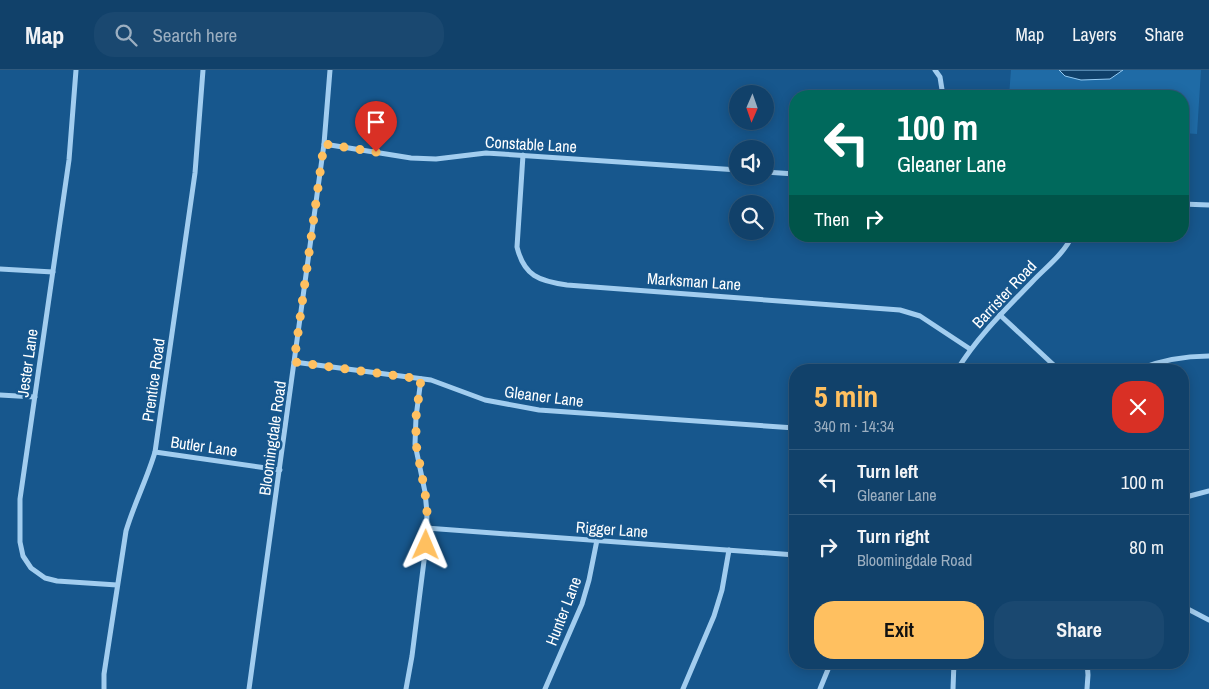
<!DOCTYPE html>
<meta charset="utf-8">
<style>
:root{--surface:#11416a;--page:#1a4870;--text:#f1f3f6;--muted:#9cafc1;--line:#305a7e;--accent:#ffc060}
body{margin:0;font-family:"Archivo Narrow",sans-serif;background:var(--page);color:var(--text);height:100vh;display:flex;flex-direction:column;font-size:19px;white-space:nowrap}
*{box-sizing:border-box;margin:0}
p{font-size:16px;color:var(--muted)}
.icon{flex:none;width:28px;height:28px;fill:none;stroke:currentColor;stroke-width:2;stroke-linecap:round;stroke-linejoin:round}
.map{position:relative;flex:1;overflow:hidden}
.drawer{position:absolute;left:789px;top:294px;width:400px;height:305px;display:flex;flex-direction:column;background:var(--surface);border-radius:20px;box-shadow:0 2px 12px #0003,0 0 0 1px var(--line)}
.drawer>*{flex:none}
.top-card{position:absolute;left:789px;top:20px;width:400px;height:152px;border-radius:20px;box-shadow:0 2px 12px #0003,0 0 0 1px var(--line);background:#00695c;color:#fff;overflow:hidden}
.needle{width:32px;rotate:182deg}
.controls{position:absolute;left:729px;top:15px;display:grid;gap:10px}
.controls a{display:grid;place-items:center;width:45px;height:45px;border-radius:50%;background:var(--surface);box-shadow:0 2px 12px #0003,0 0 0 1px var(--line);font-size:25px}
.pin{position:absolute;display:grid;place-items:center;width:42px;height:42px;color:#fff;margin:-51px -21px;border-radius:50% 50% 50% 0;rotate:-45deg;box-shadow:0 0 5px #0007}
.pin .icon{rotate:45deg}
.me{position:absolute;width:55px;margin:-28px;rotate:1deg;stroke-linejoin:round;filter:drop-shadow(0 0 4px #0008)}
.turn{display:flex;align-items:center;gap:18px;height:105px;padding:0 25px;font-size:22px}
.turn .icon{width:65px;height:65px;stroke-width:2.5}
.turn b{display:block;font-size:35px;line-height:42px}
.then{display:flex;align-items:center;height:48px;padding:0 25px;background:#0003;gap:10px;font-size:19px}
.round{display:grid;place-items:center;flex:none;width:52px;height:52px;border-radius:20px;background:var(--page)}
.headline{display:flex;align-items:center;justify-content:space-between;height:85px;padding:0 25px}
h1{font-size:30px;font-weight:700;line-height:38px;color:var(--accent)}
.action{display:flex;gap:10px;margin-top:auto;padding:10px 25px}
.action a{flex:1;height:58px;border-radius:20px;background:var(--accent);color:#111;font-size:20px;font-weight:700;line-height:58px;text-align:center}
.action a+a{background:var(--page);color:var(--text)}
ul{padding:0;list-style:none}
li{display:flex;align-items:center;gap:15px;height:65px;padding:0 25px;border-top:1px solid var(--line)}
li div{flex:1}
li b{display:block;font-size:19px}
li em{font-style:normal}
header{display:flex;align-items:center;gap:30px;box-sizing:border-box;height:70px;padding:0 25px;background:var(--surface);border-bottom:1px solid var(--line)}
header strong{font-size:24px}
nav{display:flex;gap:28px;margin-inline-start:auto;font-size:18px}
.search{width:350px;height:45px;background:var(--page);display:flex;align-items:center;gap:12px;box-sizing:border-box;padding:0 18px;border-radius:20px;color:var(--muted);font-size:19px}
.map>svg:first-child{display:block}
.green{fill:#1f6ba6}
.water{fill:#0f406a;stroke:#94caf2}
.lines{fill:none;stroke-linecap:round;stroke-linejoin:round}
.street{stroke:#a2cdef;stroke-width:5}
.route{stroke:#ffc060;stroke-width:9;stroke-dasharray:0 16.2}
.labels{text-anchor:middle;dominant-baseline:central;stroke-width:5;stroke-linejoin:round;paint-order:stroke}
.street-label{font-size:16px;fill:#fff;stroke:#17578d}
</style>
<header>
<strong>Map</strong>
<div class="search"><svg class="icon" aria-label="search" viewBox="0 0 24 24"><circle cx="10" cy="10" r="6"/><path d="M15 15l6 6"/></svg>Search here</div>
<nav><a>Map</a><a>Layers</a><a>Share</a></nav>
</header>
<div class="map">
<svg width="1209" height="619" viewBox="0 0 1209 619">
<rect width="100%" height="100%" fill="#17578d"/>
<polygon class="green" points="1011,0 1201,0 1197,64 1183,63 1182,26 1009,26"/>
<polygon class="water" points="1059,0 1123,0 1110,9 1081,10 1065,6"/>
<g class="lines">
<g class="street">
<polyline points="76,0 69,90 20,429 20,472 23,486 31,498 45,508 57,511 117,515"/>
<polyline points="935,0 940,7 943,26"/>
<polyline points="324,74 411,88 436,89 486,83 738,100"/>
<path d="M523,85L517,177C524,206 539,211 567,215L900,240L920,246L970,279"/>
<polyline points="765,102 795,104"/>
<polyline points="1182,134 1209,135"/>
<polyline points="0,199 53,202"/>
<polyline points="1000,245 1059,300"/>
<polyline points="294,292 431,310 485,330 539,340 795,358"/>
<path d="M957,300C977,267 1005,240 1032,212C1045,198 1064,184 1072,166"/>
<path d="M1136,300C1161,290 1182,286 1209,286"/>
<polyline points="0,325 35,327"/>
<polyline points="155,382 280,400"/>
<polyline points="1182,428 1209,421"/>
<polyline points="426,458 795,485"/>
<polyline points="1182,536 1209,550"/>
<polyline points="1087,592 1088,605 1087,619"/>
<path d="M104,619V604L126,461C134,434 147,409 155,382L195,103L203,0"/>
<polyline points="249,619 324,74 330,0"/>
<polyline points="406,619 412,586 426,475 427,443 425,422 415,374 416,347 421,309"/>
<polyline points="545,619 582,534 589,510 597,470"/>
<polyline points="683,619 714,546 722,520 729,480"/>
<polyline points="820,619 831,592"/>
<polyline points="953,619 954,592"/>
</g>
</g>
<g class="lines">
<polyline class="route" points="376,82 324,74 294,292 421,309 416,347 416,374 425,422 427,442 426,475"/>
</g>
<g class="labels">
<g class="street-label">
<text transform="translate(531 74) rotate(3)">Constable Lane</text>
<text transform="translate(694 211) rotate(4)">Marksman Lane</text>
<text transform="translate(1004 224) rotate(-47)">Barrister Road</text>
<text transform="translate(27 293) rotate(-82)">Jester Lane</text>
<text transform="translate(153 310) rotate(-82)">Prentice Road</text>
<text transform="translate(544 326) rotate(7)">Gleaner Lane</text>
<text transform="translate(272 368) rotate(-82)">Bloomingdale Road</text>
<text transform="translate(204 376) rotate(8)">Butler Lane</text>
<text transform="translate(612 459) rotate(4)">Rigger Lane</text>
<text transform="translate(563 541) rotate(-69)">Hunter Lane</text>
</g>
</g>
</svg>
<div class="controls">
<a><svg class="needle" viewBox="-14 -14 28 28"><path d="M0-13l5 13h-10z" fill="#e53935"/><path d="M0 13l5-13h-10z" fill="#9cafc1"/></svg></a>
<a><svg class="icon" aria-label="sound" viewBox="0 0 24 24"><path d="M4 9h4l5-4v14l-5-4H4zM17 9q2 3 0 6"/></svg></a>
<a><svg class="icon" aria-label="search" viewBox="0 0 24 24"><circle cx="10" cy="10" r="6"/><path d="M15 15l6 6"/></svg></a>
</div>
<div class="pin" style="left:376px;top:82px;background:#d93025"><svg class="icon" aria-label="arrive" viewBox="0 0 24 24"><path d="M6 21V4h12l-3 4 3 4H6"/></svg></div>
<svg class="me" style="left:426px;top:475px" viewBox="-20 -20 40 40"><path d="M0-17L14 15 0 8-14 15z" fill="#ffc060" stroke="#fff" stroke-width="4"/></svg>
<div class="top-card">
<div class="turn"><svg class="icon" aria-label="left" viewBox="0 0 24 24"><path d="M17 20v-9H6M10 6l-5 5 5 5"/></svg><div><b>100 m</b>Gleaner Lane</div></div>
<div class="then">Then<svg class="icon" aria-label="right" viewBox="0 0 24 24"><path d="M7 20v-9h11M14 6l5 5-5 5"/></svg></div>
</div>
<section class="drawer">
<div class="headline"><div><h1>5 min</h1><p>340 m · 14:34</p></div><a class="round" style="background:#d93025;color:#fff"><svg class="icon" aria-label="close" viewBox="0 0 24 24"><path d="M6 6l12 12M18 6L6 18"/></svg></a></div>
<ul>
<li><svg class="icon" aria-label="left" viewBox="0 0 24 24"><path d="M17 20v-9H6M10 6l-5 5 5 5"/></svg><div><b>Turn left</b><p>Gleaner Lane</p></div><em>100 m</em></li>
<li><svg class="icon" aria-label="right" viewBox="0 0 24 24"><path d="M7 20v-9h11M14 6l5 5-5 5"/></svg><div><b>Turn right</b><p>Bloomingdale Road</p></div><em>80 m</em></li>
</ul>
<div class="action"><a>Exit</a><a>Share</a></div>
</section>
</div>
